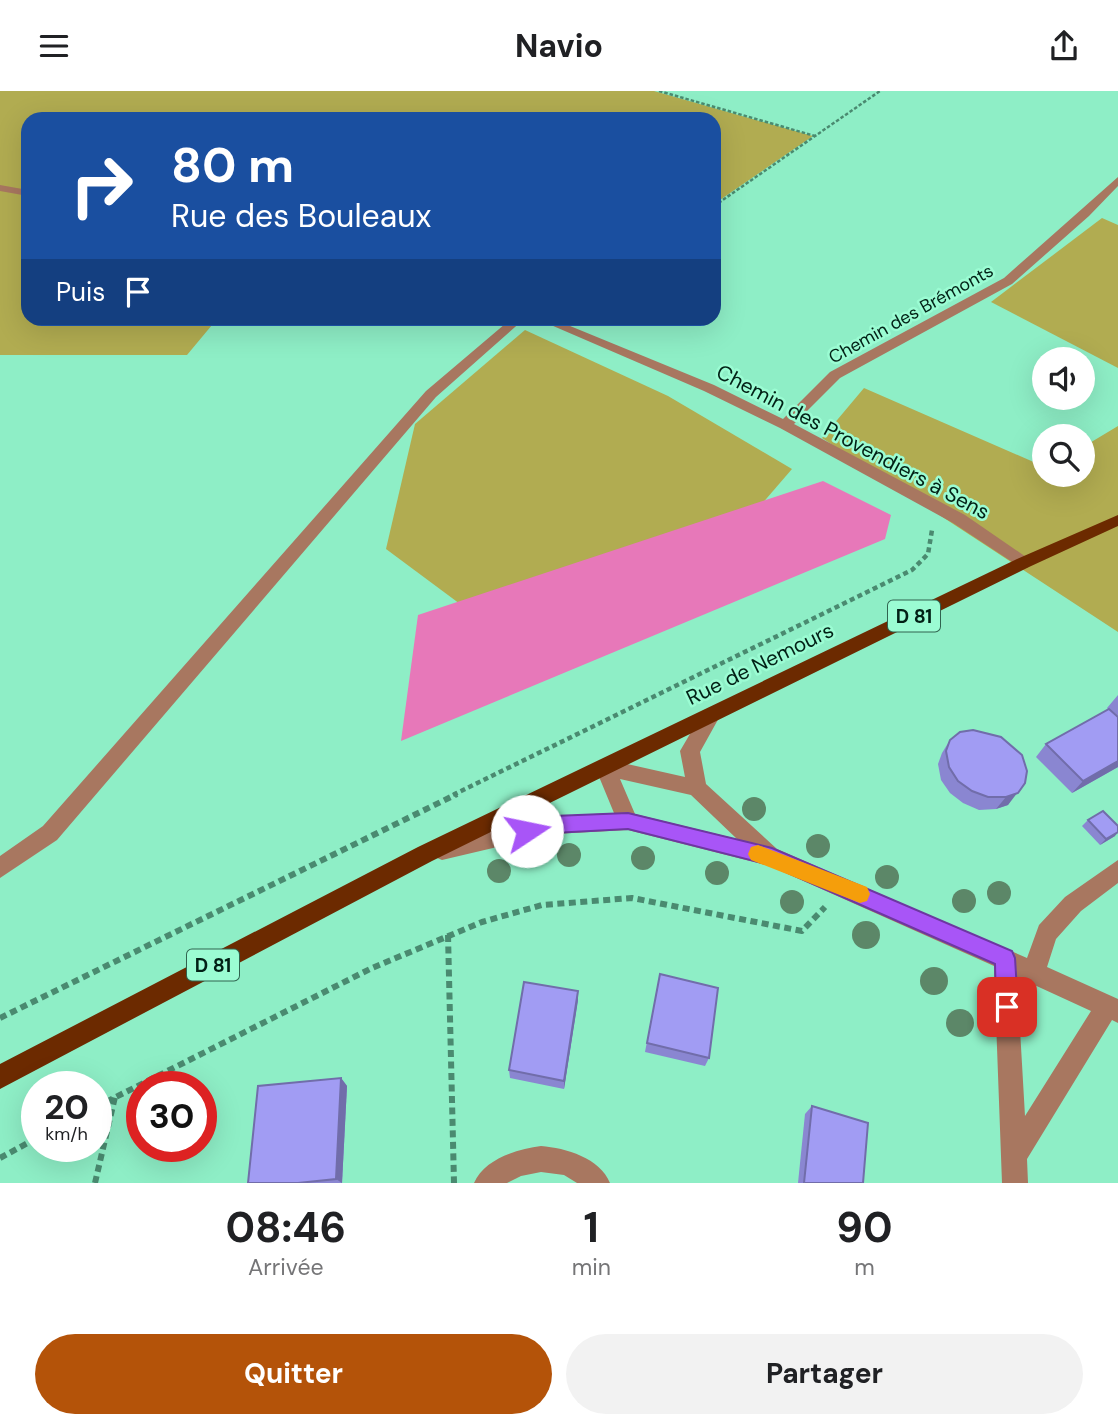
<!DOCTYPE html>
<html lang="fr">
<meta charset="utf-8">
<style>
:root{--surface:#fff;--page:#f2f2f2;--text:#202124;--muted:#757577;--accent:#b45309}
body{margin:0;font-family:"DM Sans",sans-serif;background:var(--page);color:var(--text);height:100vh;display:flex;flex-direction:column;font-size:26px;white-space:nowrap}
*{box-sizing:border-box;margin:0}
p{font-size:23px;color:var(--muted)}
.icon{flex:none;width:38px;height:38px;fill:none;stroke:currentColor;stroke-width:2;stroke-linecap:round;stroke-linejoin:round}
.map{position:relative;height:1092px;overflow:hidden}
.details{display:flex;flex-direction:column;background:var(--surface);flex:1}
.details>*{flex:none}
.top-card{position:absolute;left:21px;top:21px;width:700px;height:214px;border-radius:21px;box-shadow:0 7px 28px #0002;background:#1a4fa0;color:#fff;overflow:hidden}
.tools{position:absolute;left:1032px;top:256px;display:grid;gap:14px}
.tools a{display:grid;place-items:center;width:63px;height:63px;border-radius:50%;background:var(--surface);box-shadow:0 7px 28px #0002;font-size:35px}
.speed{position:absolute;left:21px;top:980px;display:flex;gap:14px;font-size:35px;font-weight:700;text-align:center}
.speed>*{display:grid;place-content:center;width:91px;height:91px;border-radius:50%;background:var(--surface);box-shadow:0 7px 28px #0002;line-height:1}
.speed small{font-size:18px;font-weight:400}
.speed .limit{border:10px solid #d22;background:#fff;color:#111}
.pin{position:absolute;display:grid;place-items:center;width:60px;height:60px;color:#fff;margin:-30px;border-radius:14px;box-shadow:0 4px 10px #0006}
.me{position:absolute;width:77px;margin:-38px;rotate:79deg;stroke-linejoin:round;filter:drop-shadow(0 0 5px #0008)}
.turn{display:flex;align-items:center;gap:24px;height:147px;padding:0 35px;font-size:32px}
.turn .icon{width:91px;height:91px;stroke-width:2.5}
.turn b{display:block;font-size:49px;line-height:60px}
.then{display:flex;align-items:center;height:66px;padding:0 35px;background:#0003;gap:14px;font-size:26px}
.eta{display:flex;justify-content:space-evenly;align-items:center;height:119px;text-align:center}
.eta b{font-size:42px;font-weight:700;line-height:49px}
.button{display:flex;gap:14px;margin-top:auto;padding:14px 35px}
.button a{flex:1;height:80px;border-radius:42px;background:var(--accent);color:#fff;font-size:28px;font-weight:700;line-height:80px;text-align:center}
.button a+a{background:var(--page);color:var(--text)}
header{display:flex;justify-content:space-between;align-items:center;height:91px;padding:0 35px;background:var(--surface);font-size:32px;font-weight:700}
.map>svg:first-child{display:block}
.green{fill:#b1ac51}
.water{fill:#e778b9}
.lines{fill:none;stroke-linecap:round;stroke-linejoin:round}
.path-far2{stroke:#4a8a70;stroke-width:2.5;stroke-dasharray:3.5 2;stroke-linecap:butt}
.path-far1{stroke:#4a8a70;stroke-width:4.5;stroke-dasharray:5 3.5;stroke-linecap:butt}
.path{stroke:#4a8a70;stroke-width:6;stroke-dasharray:7 4.5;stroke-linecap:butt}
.minor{fill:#a87760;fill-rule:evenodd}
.major{fill:#6c2a00;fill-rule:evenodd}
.tree{fill:#5c8768}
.wall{fill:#8a86d1}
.shaded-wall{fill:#716daa}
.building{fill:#a19cf3;stroke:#716daa;stroke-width:2}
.route{fill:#a855f7;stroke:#6d37a1;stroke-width:2}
.slow{fill:#f59e0b}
.labels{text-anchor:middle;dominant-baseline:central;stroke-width:5;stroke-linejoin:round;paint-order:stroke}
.far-street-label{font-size:18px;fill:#022116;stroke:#9bfcd3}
.shield{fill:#9bfcd3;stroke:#30634f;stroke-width:2}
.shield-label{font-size:19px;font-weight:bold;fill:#022116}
.street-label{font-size:21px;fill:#022116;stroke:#9bfcd3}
</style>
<header><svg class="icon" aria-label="menu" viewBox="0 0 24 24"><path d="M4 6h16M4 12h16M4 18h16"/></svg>Navio<svg class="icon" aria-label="share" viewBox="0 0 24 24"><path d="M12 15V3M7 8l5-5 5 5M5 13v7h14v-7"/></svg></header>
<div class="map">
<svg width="1118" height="1092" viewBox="0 0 1118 1092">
<rect width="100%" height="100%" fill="#8eeec6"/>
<g class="green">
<polygon points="0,0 654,0 813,45 714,113 714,28 28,28 28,228 217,228 187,264 0,264"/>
<polygon points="1102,127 1118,134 1118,277 991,211"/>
<polygon points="525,239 668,305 792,378 735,444 487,533 386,458 415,333"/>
<polygon points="864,297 1045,376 1045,383 1083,383 1083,356 1118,335 1118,541 822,347"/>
</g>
<polygon class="water" points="823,390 891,424 885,448 401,650 418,524"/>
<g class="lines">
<g class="path-far2">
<polyline points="659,0 815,45"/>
<polyline points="714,115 880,0"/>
</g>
<polyline class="path-far1" points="453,704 912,479 928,463 932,439"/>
<g class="path">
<polyline points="448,844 454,1092"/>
<polyline points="0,927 457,703"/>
<polyline points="96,1016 372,877 482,831 542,814 632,807 802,840 825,816"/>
<polyline points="0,1067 37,1047"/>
<polyline points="95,1092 115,1006"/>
</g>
<g class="minor">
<polygon points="1118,86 1118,95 1089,125 1012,193 840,287 794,333 965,424 1029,468 1031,472 1029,476 1023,478 953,432 780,337 704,300 537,228 553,228 714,294 783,328 830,281 1004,187"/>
<polygon points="0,94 28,99 28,105 0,100"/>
<polygon points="511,228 524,228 436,306 57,749 0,787 0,765 43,735 426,300"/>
<path d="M711,617L718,619L720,625L700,661L706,693L777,758L1027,867L1039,834L1065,806L1118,769V792L1081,820L1056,848L1047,876L1118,908V932L1112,929L1027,1068L1028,1092H1002L994,875L770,775L628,739L553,743L442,769L435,766L432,759L435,752L442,749L553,725L614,722L595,676L598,670L605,668L685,686L680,660L704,619ZM620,688L691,704L737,748L635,723ZM1017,886L1091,920L1025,1025Z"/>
<path d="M541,1055C566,1057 600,1067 610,1092H577L564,1084L541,1081L521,1085L507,1092H474C484,1068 517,1058 541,1055Z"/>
</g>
<polygon class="major" points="1118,424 1118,435 1029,476 432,770 0,998 0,973 418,756 1017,468"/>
</g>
<g class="tree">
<circle cx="754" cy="718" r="12"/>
<circle cx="818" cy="755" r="12"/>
<circle cx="569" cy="764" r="12"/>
<circle cx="643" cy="767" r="12"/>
<circle cx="499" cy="780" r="12"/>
<circle cx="717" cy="782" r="12"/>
<circle cx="887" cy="786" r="12"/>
<circle cx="999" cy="802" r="12"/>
<circle cx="964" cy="810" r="12"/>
<circle cx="792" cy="811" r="12"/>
<circle cx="866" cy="844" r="14"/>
<circle cx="934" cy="890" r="14"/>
<circle cx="960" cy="932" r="14"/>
</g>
<g class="wall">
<polygon points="1118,604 1118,676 1072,702 1036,666 1046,653 1109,619 1107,617"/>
<polygon points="950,649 1027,680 1008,714 996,718 979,719 963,712 950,702 941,689 938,673 942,662"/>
<polygon points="1088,729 1115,745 1100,754 1082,735"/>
<polygon points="660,883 709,967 705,975 645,961"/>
<polygon points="578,909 564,998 510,987 509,979"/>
<polygon points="341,987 347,995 342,1092 248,1092"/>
<polygon points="812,1015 863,1092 798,1092 805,1023"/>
</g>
<g class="shaded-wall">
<polygon points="1118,670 1118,676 1072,702 1083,690"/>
<polygon points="1025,692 1008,714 996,718 1006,706"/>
<polygon points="1118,741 1115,745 1100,754 1106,748"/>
<polygon points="578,900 578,909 564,998 564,990"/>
<polygon points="341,987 347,995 342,1092 336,1088"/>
</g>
<g class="building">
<polygon points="1109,618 1118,626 1118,670 1083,690 1046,653"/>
<polygon points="973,639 1001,646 1022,664 1027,680 1025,692 1018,702 1006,706 988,706 972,700 958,690 949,676 946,660 950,649 960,641"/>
<polygon points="1103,720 1118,735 1118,741 1106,748 1088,729"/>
<polygon points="660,883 718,897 709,967 647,952"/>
<polygon points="524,891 578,900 564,990 509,979"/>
<polygon points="341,987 336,1088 298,1092 248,1092 258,995"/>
<polygon points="812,1015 868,1032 863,1092 804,1092"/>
</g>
<polygon class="route" points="628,722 772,757 1012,860 1015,867 1018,916 1014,924 1007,927 999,924 996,916 995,873 770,774 628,738 553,742 527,748 521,746 518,740 521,734 553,725"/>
<polygon class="slow" points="758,754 867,796 870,803 867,810 860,812 751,769 748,763 751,756"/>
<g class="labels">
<g class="far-street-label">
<text transform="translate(911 223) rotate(-29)">Chemin des Brémonts</text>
</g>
<g class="shield">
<rect x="888" y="509.5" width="52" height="31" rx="5"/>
<rect x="187" y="858.5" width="52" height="31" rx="5"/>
</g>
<g class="shield-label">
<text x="914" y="525">D 81</text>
<text x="213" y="874">D 81</text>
</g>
<g class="street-label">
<text transform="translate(853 351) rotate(28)">Chemin des Provendiers à Sens</text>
<text transform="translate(760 573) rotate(-26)">Rue de Nemours</text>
</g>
</g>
</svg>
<div class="tools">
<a><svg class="icon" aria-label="sound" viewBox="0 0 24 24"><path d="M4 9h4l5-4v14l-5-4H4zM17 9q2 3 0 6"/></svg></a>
<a><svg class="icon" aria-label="search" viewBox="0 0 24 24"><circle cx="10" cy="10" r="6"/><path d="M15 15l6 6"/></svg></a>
</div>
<div class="speed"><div>20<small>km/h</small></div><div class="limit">30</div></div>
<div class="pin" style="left:1007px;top:916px;background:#d93025"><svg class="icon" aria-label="arrive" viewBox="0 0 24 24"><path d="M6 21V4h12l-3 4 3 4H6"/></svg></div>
<svg class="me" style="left:527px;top:740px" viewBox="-20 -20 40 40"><circle r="19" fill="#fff"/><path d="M0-13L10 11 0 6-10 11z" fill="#a855f7"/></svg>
<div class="top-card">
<div class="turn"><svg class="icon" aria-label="right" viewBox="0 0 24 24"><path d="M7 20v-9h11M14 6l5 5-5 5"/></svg><div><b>80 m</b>Rue des Bouleaux</div></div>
<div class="then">Puis<svg class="icon" aria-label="arrive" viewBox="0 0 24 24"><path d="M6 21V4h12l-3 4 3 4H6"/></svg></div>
</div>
</div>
<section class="details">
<div class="eta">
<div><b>08:46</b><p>Arrivée</p></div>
<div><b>1</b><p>min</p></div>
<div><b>90</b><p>m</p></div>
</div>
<div class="button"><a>Quitter</a><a>Partager</a></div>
</section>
